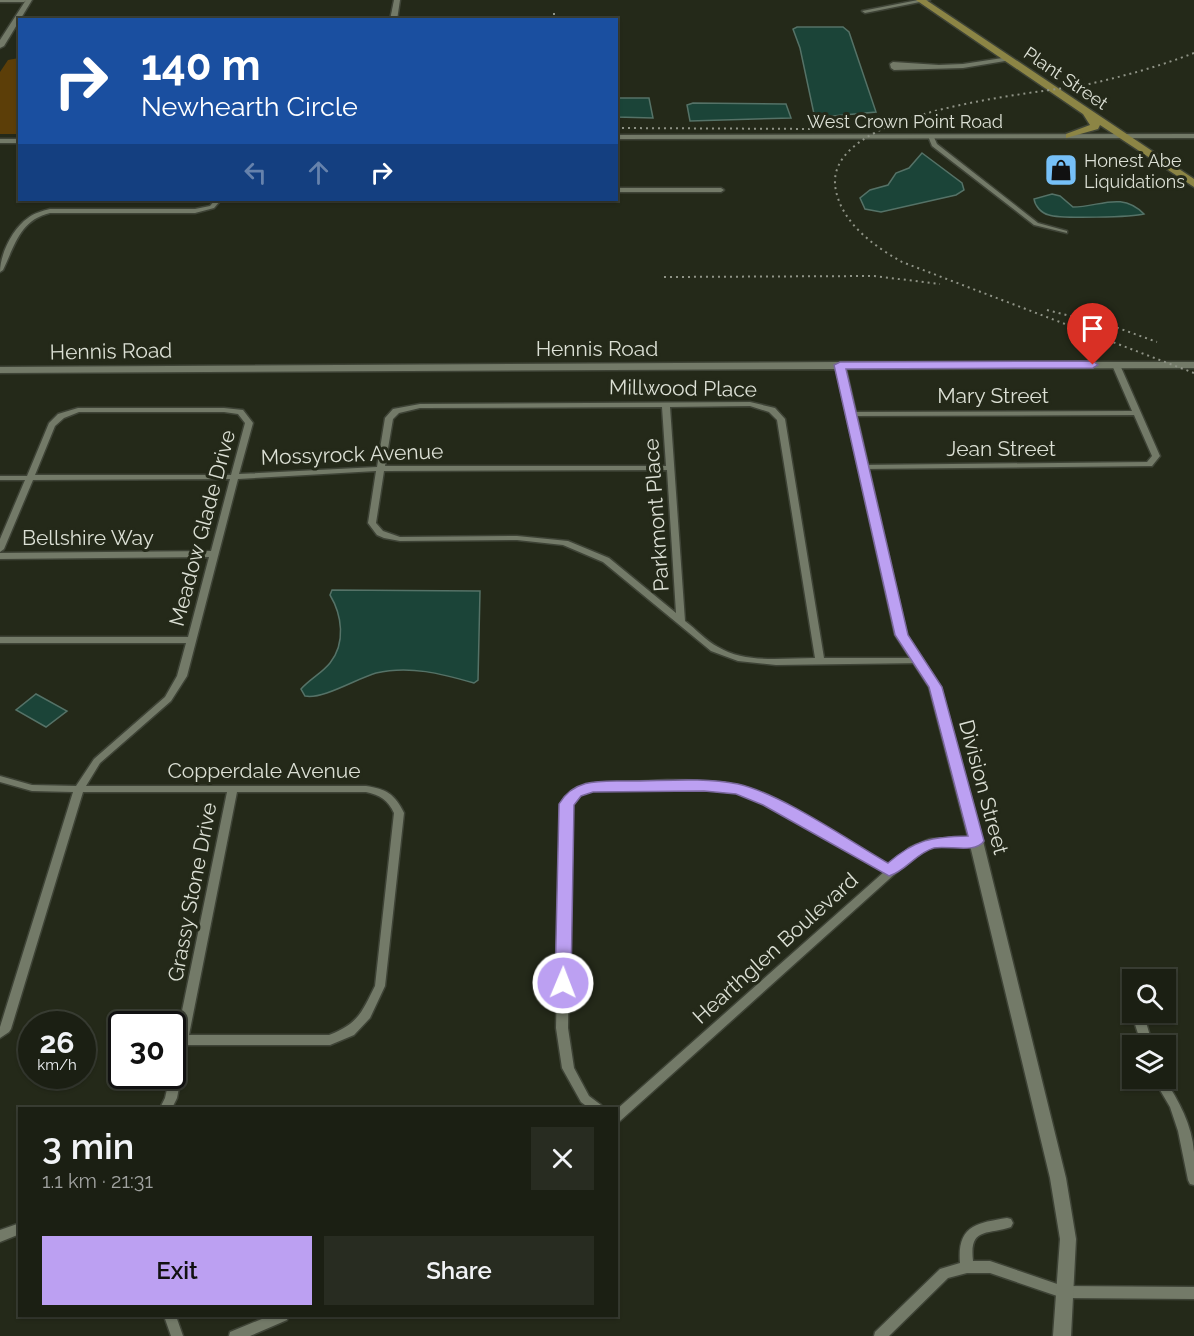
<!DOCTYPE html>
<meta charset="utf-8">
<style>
:root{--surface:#1b1f13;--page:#282c21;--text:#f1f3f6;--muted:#a0a2a0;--line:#393d33;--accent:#bca0f2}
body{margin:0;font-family:Raleway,sans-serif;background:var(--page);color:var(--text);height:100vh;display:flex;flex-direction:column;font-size:22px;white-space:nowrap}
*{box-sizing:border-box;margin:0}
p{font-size:20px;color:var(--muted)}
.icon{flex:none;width:33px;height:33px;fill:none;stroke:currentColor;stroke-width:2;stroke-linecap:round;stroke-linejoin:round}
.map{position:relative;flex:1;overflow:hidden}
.drawer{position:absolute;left:18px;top:1107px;width:600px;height:210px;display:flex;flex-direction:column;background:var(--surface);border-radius:0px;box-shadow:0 2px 4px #0004,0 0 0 2px var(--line)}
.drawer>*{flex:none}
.guide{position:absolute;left:18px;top:18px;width:600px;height:183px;border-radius:0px;box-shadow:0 2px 4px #0004,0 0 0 2px var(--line);background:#1a4fa0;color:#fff;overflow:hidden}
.tools{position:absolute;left:1122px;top:969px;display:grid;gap:12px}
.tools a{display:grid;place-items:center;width:54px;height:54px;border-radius:0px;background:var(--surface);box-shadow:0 2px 4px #0004,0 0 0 2px var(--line);font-size:30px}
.speed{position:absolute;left:18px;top:1011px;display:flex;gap:12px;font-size:30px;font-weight:700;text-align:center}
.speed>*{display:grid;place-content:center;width:78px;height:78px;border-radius:50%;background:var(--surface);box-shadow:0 2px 4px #0004,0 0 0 2px var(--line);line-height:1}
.speed small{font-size:15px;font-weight:400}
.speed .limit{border:3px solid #111;border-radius:9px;background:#fff;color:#111}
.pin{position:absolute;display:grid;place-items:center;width:51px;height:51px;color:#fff;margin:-62px -26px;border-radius:50% 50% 50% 0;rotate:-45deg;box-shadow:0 0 6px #0007}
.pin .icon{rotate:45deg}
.me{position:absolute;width:66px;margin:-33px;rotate:1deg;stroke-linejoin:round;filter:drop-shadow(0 0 4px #0008)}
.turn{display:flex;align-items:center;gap:21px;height:126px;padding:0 24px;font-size:27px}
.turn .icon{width:78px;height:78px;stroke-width:2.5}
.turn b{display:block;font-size:42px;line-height:51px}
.lanes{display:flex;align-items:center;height:57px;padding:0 24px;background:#0003;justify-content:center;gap:30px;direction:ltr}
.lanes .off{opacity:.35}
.round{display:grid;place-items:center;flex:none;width:63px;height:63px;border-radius:0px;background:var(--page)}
.summary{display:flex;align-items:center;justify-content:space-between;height:102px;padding:0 24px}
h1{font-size:36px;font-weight:600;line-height:45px}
.primary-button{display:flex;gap:12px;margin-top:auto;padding:12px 24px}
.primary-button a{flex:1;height:69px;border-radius:0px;background:var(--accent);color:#111;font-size:24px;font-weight:600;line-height:69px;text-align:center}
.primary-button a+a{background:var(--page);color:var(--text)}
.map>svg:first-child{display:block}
.green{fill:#5c3e08}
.water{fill:#1b4438;stroke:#557267;stroke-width:1.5}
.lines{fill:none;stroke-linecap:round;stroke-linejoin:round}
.minor-casing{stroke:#3e4336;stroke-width:3}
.tertiary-casing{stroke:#3e4336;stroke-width:3}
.primary-casing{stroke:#3e4336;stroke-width:3}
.minor{fill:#737a68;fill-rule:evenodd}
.tertiary{fill:#737a68;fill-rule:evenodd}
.primary{fill:#8c8545;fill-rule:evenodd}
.rail{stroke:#8f9386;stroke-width:2;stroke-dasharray:2 4;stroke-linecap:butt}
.route{fill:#bca0f2;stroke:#7a689d;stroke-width:1.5}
.labels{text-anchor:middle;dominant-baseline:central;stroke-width:6;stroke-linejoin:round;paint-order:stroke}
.far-street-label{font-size:18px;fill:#dbdfd4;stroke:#242919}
.far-poi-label{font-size:18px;fill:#dbdfd4;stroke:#242919;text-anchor:start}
.street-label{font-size:21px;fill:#dbdfd4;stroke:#242919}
</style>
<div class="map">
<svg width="1194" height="1336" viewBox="0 0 1194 1336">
<rect width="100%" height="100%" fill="#242919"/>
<polygon class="green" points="19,58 19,134 0,134 0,72 8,60"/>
<g class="water">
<polygon points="797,27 843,27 849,32 876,112 822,117 814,114 800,48 793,29"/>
<polygon points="617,98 649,98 653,118 617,117"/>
<polygon points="693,103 783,104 786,104 791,118 690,121 687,105"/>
<polygon points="922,153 962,183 964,190 956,195 881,212 865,209 860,198 870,190 888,185 896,173 909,168"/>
<path d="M1052,194L1060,196L1073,207C1100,207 1121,191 1144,214C1134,217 1059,219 1049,215C1041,213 1035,206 1034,199Z"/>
<path d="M332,590L480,591L478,680L474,683C442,674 410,665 376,673C358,678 322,700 305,696L301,689C310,679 322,673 330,663C346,643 342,615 330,595Z"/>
<polygon points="36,694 67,711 46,727 16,710"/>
</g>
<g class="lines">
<g class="minor-casing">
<g id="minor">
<polygon points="0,0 27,0 24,2 0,2"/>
<polygon points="918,0 930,0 865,13 862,11"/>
<polygon points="1009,57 1012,59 1011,60 963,68 894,70 891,68 890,64 893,62 939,65 963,64"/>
<polygon points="929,135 933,135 937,144 1038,223 1067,231 1067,233 1034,225 932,146 928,136"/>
<polygon points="616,188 721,188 724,190 721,192 616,192"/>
<path d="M215,200H221L214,208L195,213H50C20,220 15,245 3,270L0,272C0,254 13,228 28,218C34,213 42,211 50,209H195L210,206Z"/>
<polygon points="1113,363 1116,363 1120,365 1160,456 1152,466 862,469 858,467 862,465 1147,462 1152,456 1134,415 850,416 846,414 850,412 1132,411 1112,365"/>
<path d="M750,402L775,408L785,419L824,658H918L922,661L921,663L776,665L738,661L711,651L603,562L563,545L517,540L400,541L384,538L377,535L368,523L376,471L238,479L187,676L171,701L100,763L86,786H366C386,789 395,794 404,813L385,986L370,1018L354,1035L330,1045H187L177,1098L172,1108H160L165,1098L170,1076H172V1062L176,1040L227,792H83L11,1029L9,1032L0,1038V1027L73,792L32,791L0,782V776L32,785L76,786L94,759L165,697L177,676L186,643H0V637H188L209,557L0,559V553L211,551L230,479L33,480L4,549L0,552V539L25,480H0V476H27L49,423L58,414L78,408H224L243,410L253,423L239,474L377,467L385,418L393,409L420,404ZM750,406L769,412L777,420L815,658C784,658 746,664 718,647C706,641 696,629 685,621L670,407ZM662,407L666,466H385L393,419L399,413L420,408ZM79,412H224L238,414L245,423L231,475H35L55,426L64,418ZM667,470L676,613L609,558L568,541L517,536L400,537L383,531L376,523L384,471ZM237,792H366C380,795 388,800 394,813L375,986C362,1012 358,1024 329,1035H189Z"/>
<path d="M667,780C687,780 707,780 727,784C786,796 838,836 890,866L909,848L930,839L976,837L980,838L981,841L980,844L976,845L935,846L917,854L620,1121L616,1123V1110L884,872C836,844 780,801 725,790C694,784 661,787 629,789C616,789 591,787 580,794C576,796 573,802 571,805L568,1028L574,1068L589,1096L601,1105L603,1108H589L581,1102L562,1068L556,1028L561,804L573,790L592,784Z"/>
<polygon points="1129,984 1132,985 1132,1003 1128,1002 1124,988 1125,985"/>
<polygon points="1132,1010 1132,1012 1143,1012 1153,1046 1142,1046 1131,1012"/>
<path d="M1153,1078H1164C1179,1101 1192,1125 1194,1152C1194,1163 1194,1174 1194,1185L1190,1184L1188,1180L1178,1131L1170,1107Z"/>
<path d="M1007,1218L1011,1219L1013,1223L1011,1227C987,1235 969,1227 973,1261H990L1063,1286L1194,1287V1299L1063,1298L990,1273H967L948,1278L889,1336H874L875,1332L940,1269L960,1263C957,1226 976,1223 1007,1218Z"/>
<polygon points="20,1223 20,1234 0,1242 0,1230"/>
<polygon points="164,1316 176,1316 183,1336 171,1336"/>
<polygon points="269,1316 288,1316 287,1320 250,1336 229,1336 230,1332"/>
</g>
</g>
<g class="tertiary-casing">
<g id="tertiary">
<polygon points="26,0 32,0 4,46 0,48 0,40"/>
<polygon points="394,0 400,0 397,20 390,20"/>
<polygon points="1194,134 1194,138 616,139 616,135"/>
<rect x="0" y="139" width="20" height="4"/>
<polygon points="840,362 1194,362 1194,368 846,369 907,635 941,687 983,841 1066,1178 1076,1239 1071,1336 1053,1336 1060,1239 1050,1178 969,841 929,687 895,635 836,369 0,373 0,367"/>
</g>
</g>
<g class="primary-casing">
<polygon id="primary" points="916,0 926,0 1194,179 1194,187 1100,125 1098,129 1066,138 1066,134 1090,125 1083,114"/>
</g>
<use href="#minor" class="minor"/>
<use href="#tertiary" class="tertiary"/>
<use href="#primary" class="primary"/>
<g class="rail">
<polyline points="554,13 554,20"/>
<path d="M1194,53C1160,66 1125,76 1089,84C1039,94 818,109 836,191C843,224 874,246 902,262L1194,373"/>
<polyline points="616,128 820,129 882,123"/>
<polyline points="664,277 874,276 940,284"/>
<polyline points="1047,310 1118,328 1157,342"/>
</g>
</g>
<path class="route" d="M840,362L1093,361L1098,365L1093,368L846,369L908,635L942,687L984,841C976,854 947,845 934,848C916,853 906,871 889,876L763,805L736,794L704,791L593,792L581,796L574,805L571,983L569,988H557L555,983L559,804C574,778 601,781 628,781C664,781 702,777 738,784C782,794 848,840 888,863C916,839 932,837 968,836L929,687L895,635L834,365Z"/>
<defs>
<g id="shop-square" transform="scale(1.725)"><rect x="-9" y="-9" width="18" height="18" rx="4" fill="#76c0f7" stroke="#242919"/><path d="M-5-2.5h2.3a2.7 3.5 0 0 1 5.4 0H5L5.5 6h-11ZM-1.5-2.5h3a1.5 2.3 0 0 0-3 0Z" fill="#111"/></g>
</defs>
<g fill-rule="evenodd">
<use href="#shop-square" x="1061" y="170"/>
</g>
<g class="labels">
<g class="far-street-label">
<text transform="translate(1066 78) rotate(34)">Plant Street</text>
<text x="905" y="121">West Crown Point Road</text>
</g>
<g class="far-poi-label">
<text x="1084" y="160">Honest Abe<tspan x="1084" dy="21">Liquidations</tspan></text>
</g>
<g class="street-label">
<text x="597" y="348">Hennis Road</text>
<text transform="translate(111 351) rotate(-1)">Hennis Road</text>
<text transform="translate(683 388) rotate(1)">Millwood Place</text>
<text x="993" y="395">Mary Street</text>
<text x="1001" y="448">Jean Street</text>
<text transform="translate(352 454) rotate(-2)">Mossyrock Avenue</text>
<text transform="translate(656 515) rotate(-94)">Parkmont Place</text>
<text transform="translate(202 528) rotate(-75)">Meadow Glade Drive</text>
<text x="88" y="537">Bellshire Way</text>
<text x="264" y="770">Copperdale Avenue</text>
<text transform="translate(984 787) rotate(75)">Division Street</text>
<text transform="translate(192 892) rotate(-79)">Grassy Stone Drive</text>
<text transform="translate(775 948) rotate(-42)">Hearthglen Boulevard</text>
</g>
</g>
</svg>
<div class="tools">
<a><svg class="icon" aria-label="search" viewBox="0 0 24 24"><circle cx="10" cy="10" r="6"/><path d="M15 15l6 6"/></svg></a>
<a><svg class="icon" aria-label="layers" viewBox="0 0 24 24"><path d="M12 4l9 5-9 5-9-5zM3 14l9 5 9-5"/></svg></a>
</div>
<div class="speed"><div>26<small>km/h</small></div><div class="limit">30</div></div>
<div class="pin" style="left:1093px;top:365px;background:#d93025"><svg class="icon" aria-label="arrive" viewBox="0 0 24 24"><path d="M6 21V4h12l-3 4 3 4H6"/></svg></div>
<svg class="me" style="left:563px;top:983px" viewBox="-20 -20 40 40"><circle r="17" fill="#bca0f2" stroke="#fff" stroke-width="3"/><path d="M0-11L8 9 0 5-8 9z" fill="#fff"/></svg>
<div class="guide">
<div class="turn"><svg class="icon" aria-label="right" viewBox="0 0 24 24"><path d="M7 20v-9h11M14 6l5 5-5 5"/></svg><div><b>140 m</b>Newhearth Circle</div></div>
<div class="lanes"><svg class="icon off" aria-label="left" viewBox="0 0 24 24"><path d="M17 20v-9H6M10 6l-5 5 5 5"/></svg><svg class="icon off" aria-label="ahead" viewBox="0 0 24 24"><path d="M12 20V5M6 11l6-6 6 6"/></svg><svg class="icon" aria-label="right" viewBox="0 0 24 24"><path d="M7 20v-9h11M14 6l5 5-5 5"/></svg></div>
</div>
<section class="drawer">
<div class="summary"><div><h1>3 min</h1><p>1.1 km · 21:31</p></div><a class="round"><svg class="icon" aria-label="close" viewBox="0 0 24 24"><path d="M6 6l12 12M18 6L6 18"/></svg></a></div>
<div class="primary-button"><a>Exit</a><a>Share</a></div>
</section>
</div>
